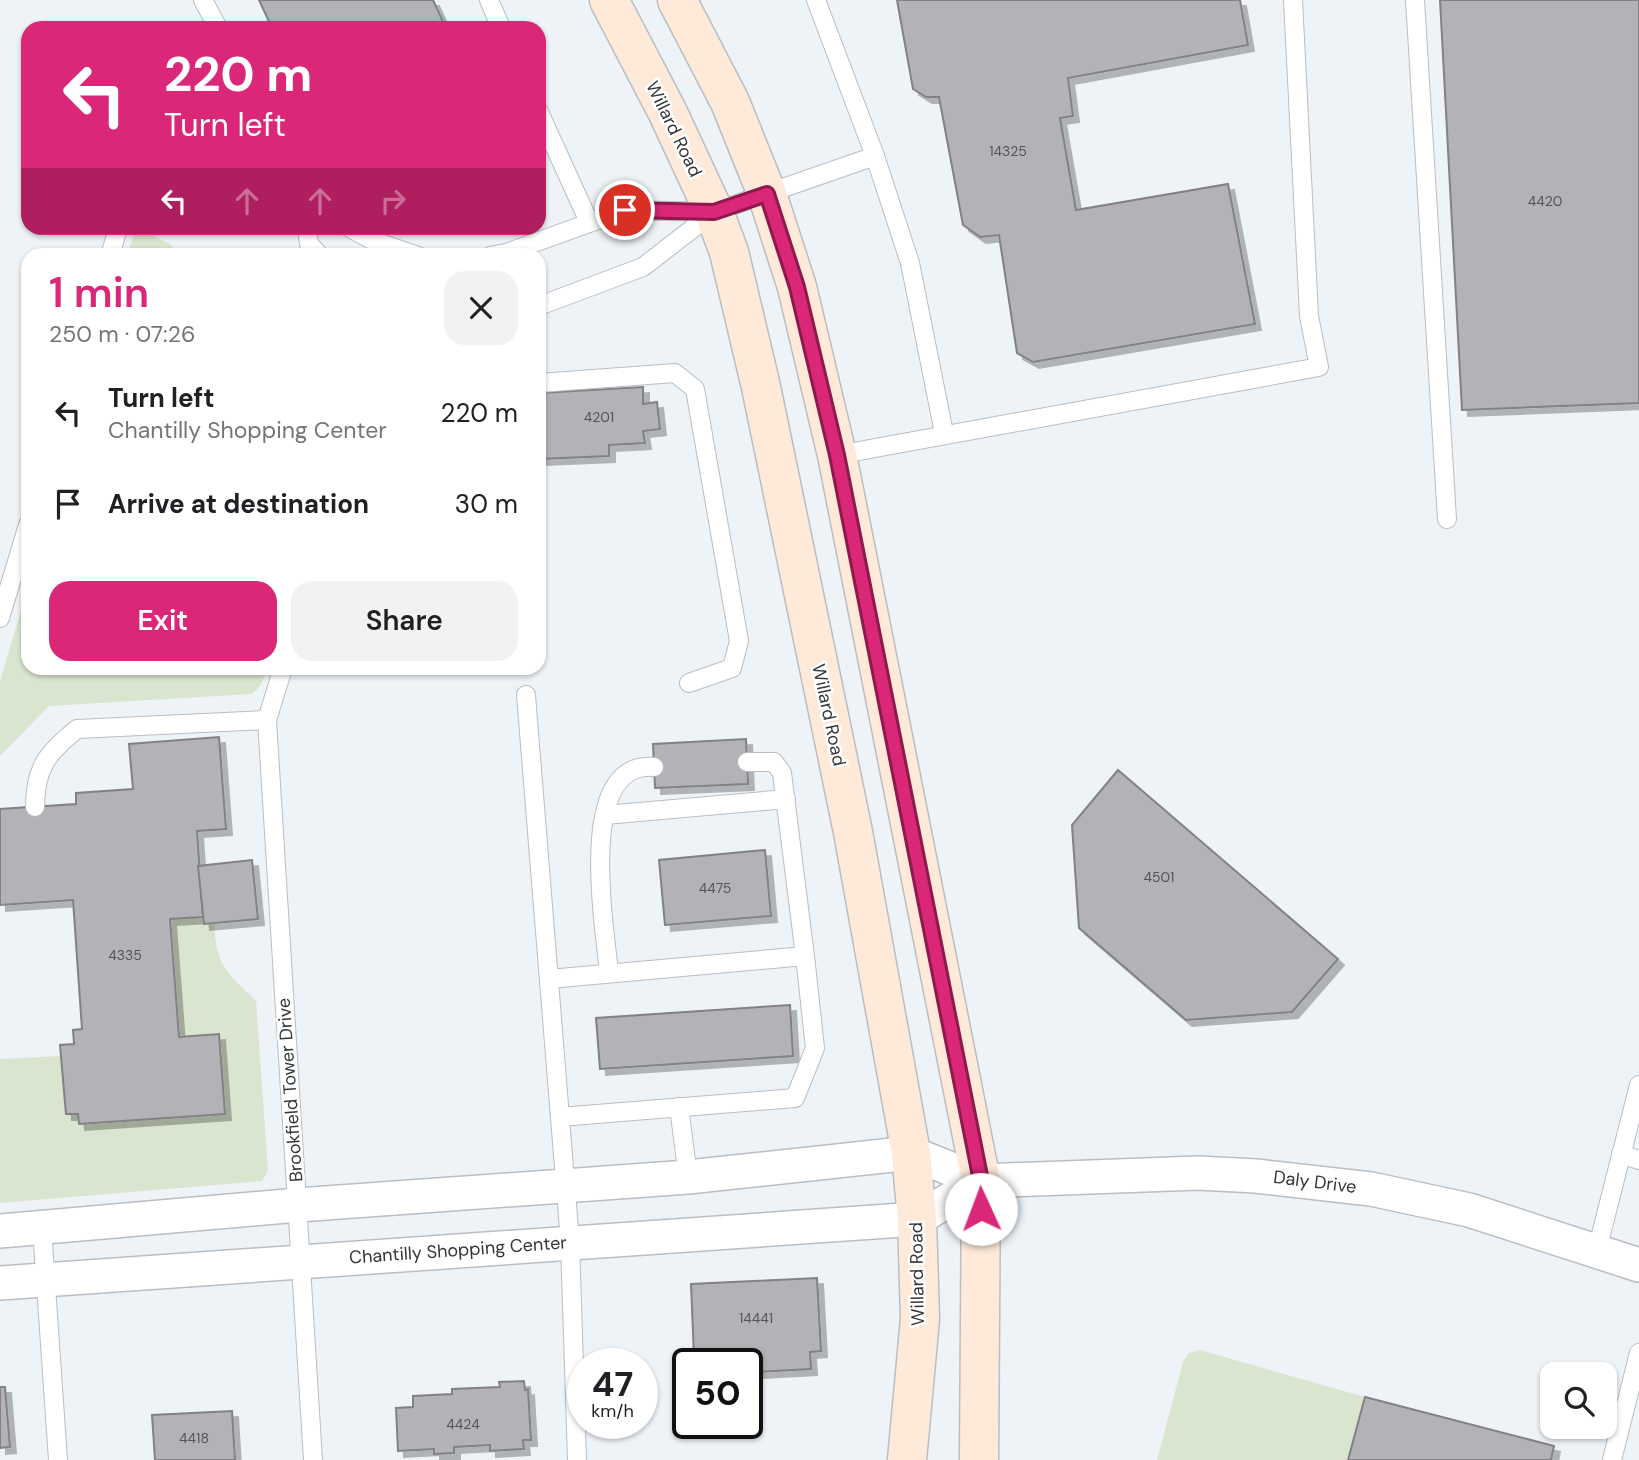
<!DOCTYPE html>
<meta charset="utf-8">
<style>
:root{--surface:#fff;--page:#f2f2f2;--text:#202124;--muted:#757577;--accent:#db2777}
body{margin:0;font-family:"DM Sans",sans-serif;background:var(--page);color:var(--text);height:100vh;display:flex;flex-direction:column;font-size:26px;white-space:nowrap}
*{box-sizing:border-box;margin:0}
p{font-size:23px;color:var(--muted)}
.icon{flex:none;width:38px;height:38px;fill:none;stroke:currentColor;stroke-width:2;stroke-linecap:round;stroke-linejoin:round}
.map{position:relative;flex:1;overflow:hidden}
.sheet{position:absolute;left:21px;top:248px;width:525px;height:427px;display:flex;flex-direction:column;background:var(--surface);border-radius:21px;box-shadow:0 2px 5px #0004}
.sheet>*{flex:none}
.guide{position:absolute;left:21px;top:21px;width:525px;height:214px;border-radius:21px;box-shadow:0 2px 5px #0004;background:#db2777;color:#fff;overflow:hidden}
.buttons{position:absolute;left:1540px;top:1362px;display:grid;gap:14px}
.buttons a{display:grid;place-items:center;width:77px;height:77px;border-radius:14px;background:var(--surface);box-shadow:0 2px 5px #0004;font-size:35px}
.speed{position:absolute;left:567px;top:1348px;display:flex;gap:14px;font-size:35px;font-weight:700;text-align:center}
.speed>*{display:grid;place-content:center;width:91px;height:91px;border-radius:50%;background:var(--surface);box-shadow:0 2px 5px #0004;line-height:1}
.speed small{font-size:18px;font-weight:400}
.speed .limit{border:4px solid #111;border-radius:10px;background:#fff;color:#111}
.pin{position:absolute;display:grid;place-items:center;width:60px;height:60px;color:#fff;margin:-30px;border:4px solid #fff;border-radius:50%;box-shadow:0 2px 7px #0007}
.me{position:absolute;width:77px;margin:-38px;rotate:358deg;stroke-linejoin:round;filter:drop-shadow(0 0 5px #0008)}
.turn{display:flex;align-items:center;gap:24px;height:147px;padding:0 28px;font-size:32px}
.turn .icon{width:91px;height:91px;stroke-width:2.5}
.turn b{display:block;font-size:49px;line-height:60px}
.lanes{display:flex;align-items:center;height:66px;padding:0 28px;background:#0003;justify-content:center;gap:35px;direction:ltr}
.lanes .off{opacity:.35}
.round{display:grid;place-items:center;flex:none;width:74px;height:74px;border-radius:21px;background:var(--page)}
.head{display:flex;align-items:center;justify-content:space-between;height:119px;padding:0 28px}
h1{font-size:42px;font-weight:600;line-height:52px;color:var(--accent)}
.cta{display:flex;gap:14px;margin-top:auto;padding:14px 28px}
.cta a{flex:1;height:80px;border-radius:21px;background:var(--accent);color:#fff;font-size:28px;font-weight:600;line-height:80px;text-align:center}
.cta a+a{background:var(--page);color:var(--text)}
ul{padding:0;list-style:none}
li{display:flex;align-items:center;gap:21px;height:91px;padding:0 28px}
li div{flex:1}
li b{display:block;font-size:26px}
li em{font-style:normal}
.map>svg:first-child{display:block}
.green{fill:#dae5cf}
.building{fill:#b2b2b7;stroke:#818186;stroke-width:2;filter:url(#shadow)}
.lines{fill:none;stroke-linecap:round;stroke-linejoin:round}
.service-casing{stroke:#b9bec3;stroke-width:20}
.minor-casing{stroke:#b9bec3;stroke-width:36}
.secondary-casing{stroke:#b9bec3;stroke-width:41}
.service{stroke:#fff;stroke-width:18}
.minor{stroke:#fff;stroke-width:33}
.secondary{stroke:#ffead9;stroke-width:38}
.route-casing{stroke:#8e194d;stroke-width:18}
.route{stroke:#db2777;stroke-width:12}
.labels{text-anchor:middle;dominant-baseline:central;stroke-width:5;stroke-linejoin:round;paint-order:stroke}
.number-label{font-size:14px;fill:#535456}
.street-label{font-size:18px;fill:#333536;stroke:#fff}
</style>
<div class="map">
<svg width="1639" height="1460" viewBox="0 0 1639 1460">
<defs>
<filter id="shadow"><feDropShadow dx="6" dy="6" stdDeviation="0" flood-color="#0004"/></filter>
</defs>
<rect width="100%" height="100%" fill="#eef3f8"/>
<g class="green">
<polygon points="136,228 157,228 155,237 170,244 179,255 127,255"/>
<path d="M28,587V668L267,669C263,680 261,688 251,694L49,706L0,756V681Z"/>
<path d="M203,917L204,924L214,923C216,967 227,972 256,1001L268,1171L262,1181L0,1203V1059L61,1056L66,1114H78L79,1124L225,1113L219,1034L179,1037L170,919Z"/>
<polygon points="1200,1350 1365,1397 1348,1460 1157,1460 1183,1362 1189,1353"/>
</g>
<g class="building">
<polygon points="259,0 433,0 446,28 272,28"/>
<polygon points="897,0 1240,0 1248,45 1068,78 1073,116 1060,118 1076,210 1228,184 1255,324 1033,362 1017,353 999,235 980,237 963,225 939,97 926,97 913,89"/>
<polygon points="1440,0 1639,0 1639,403 1462,410"/>
<polygon points="643,387 643,404 657,402 660,429 643,431 645,443 609,445 609,456 539,459 539,393"/>
<polygon points="219,737 226,829 197,831 203,917 170,919 179,1037 219,1034 225,1114 79,1124 78,1114 66,1114 60,1045 74,1044 73,1030 82,1029 73,900 0,905 0,809 76,804 76,793 133,789 129,744"/>
<polygon points="746,739 748,784 655,788 653,744"/>
<polygon points="1118,770 1338,959 1292,1012 1186,1020 1079,928 1072,825"/>
<polygon points="765,850 771,916 665,925 659,860"/>
<polygon points="252,860 258,919 204,924 198,866"/>
<polygon points="790,1005 793,1056 600,1069 596,1018"/>
<polygon points="817,1278 821,1351 810,1352 811,1369 757,1372 756,1353 694,1357 691,1284"/>
<polygon points="524,1381 525,1390 528,1389 531,1440 523,1440 524,1449 490,1451 490,1445 454,1447 454,1453 434,1454 434,1449 398,1451 396,1408 413,1407 413,1396 452,1394 452,1389 500,1387 499,1382"/>
<polygon points="0,1387 5,1387 10,1447 0,1448"/>
<polygon points="1365,1397 1554,1446 1551,1460 1348,1460"/>
<polygon points="232,1411 235,1460 155,1460 152,1415"/>
</g>
<g class="lines">
<g class="service-casing">
<g id="service">
<polyline points="203,0 218,28"/>
<polyline points="489,0 501,28"/>
<polyline points="816,0 875,156 910,263 944,433"/>
<polyline points="1415,0 1447,519"/>
<polyline points="539,112 589,222"/>
<polyline points="307,228 309,244 320,256"/>
<polyline points="350,228 374,241 418,256"/>
<polyline points="110,256 118,228"/>
<polyline points="490,256 506,253 625,210 714,212"/>
<polyline points="539,306 643,267 714,212 875,156"/>
<polyline points="539,383 675,373 695,389 739,641 732,668 689,683"/>
<polyline points="837,455 1319,367 1309,316 1293,0"/>
<polyline points="0,618 28,525"/>
<polyline points="283,668 267,720 313,1460"/>
<polyline points="526,695 570,1242 577,1460"/>
<polyline points="747,762 774,762 782,773 805,956"/>
<path d="M35,807C35,768 47,753 77,729L267,720"/>
<polyline points="605,815 786,799"/>
<path d="M609,973C605,926 575,760 654,767"/>
<polyline points="549,979 805,956 815,1048 795,1098 560,1117"/>
<polyline points="679,1107 688,1177"/>
<polyline points="1621,1154 1639,1160"/>
<polyline points="42,1228 58,1460"/>
<polyline points="1597,1250 1639,1085"/>
<polyline points="1612,1460 1639,1353"/>
</g>
</g>
<g class="minor-casing">
<g id="minor">
<polyline points="0,1231 298,1205 688,1177 911,1153 981,1181 1198,1173 1256,1176 1371,1189 1469,1210 1639,1265"/>
<polyline points="0,1283 917,1219 981,1181"/>
</g>
</g>
<g class="secondary-casing">
<g id="secondary">
<polyline points="609,0 668,113 714,212 729,252 761,387 853,832 911,1153 917,1219 920,1319 907,1460"/>
<polyline points="677,0 730,102 767,194 797,287 837,455 981,1181 979,1460"/>
</g>
</g>
<use href="#service" class="service"/>
<use href="#minor" class="minor"/>
<use href="#secondary" class="secondary"/>
</g>
<g class="lines">
<g class="route-casing">
<polyline id="route" points="625,210 714,212 767,194 797,287 837,455 981,1181 981,1209"/>
</g>
<use href="#route" class="route"/>
</g>
<g class="labels">
<g class="number-label">
<text x="1008" y="151">14325</text>
<text x="1545" y="201">4420</text>
<text x="599" y="417">4201</text>
<text x="1159" y="877">4501</text>
<text x="715" y="888">4475</text>
<text x="125" y="955">4335</text>
<text x="756" y="1318">14441</text>
<text x="463" y="1424">4424</text>
<text x="194" y="1438">4418</text>
</g>
<g class="street-label">
<text transform="translate(674 129) rotate(64)">Willard Road</text>
<text transform="translate(829 715) rotate(78)">Willard Road</text>
<text transform="translate(290 1090) rotate(-94)">Brookfield Tower Drive</text>
<text transform="translate(1315 1182) rotate(7)">Daly Drive</text>
<text transform="translate(458 1250) rotate(-4)">Chantilly Shopping Center</text>
<text transform="translate(917 1274) rotate(-91)">Willard Road</text>
</g>
</g>
</svg>
<div class="buttons">
<a><svg class="icon" aria-label="search" viewBox="0 0 24 24"><circle cx="10" cy="10" r="6"/><path d="M15 15l6 6"/></svg></a>
</div>
<div class="speed"><div>47<small>km/h</small></div><div class="limit">50</div></div>
<div class="pin" style="left:625px;top:210px;background:#d93025"><svg class="icon" aria-label="arrive" viewBox="0 0 24 24"><path d="M6 21V4h12l-3 4 3 4H6"/></svg></div>
<svg class="me" style="left:981px;top:1209px" viewBox="-20 -20 40 40"><circle r="19" fill="#fff"/><path d="M0-13L10 11 0 6-10 11z" fill="#db2777"/></svg>
<div class="guide">
<div class="turn"><svg class="icon" aria-label="left" viewBox="0 0 24 24"><path d="M17 20v-9H6M10 6l-5 5 5 5"/></svg><div><b>220 m</b>Turn left</div></div>
<div class="lanes"><svg class="icon" aria-label="left" viewBox="0 0 24 24"><path d="M17 20v-9H6M10 6l-5 5 5 5"/></svg><svg class="icon off" aria-label="ahead" viewBox="0 0 24 24"><path d="M12 20V5M6 11l6-6 6 6"/></svg><svg class="icon off" aria-label="ahead" viewBox="0 0 24 24"><path d="M12 20V5M6 11l6-6 6 6"/></svg><svg class="icon off" aria-label="right" viewBox="0 0 24 24"><path d="M7 20v-9h11M14 6l5 5-5 5"/></svg></div>
</div>
<section class="sheet">
<div class="head"><div><h1>1 min</h1><p>250 m · 07:26</p></div><a class="round"><svg class="icon" aria-label="close" viewBox="0 0 24 24"><path d="M6 6l12 12M18 6L6 18"/></svg></a></div>
<ul>
<li><svg class="icon" aria-label="left" viewBox="0 0 24 24"><path d="M17 20v-9H6M10 6l-5 5 5 5"/></svg><div><b>Turn left</b><p>Chantilly Shopping Center</p></div><em>220 m</em></li>
<li><svg class="icon" aria-label="arrive" viewBox="0 0 24 24"><path d="M6 21V4h12l-3 4 3 4H6"/></svg><div><b>Arrive at destination</b></div><em>30 m</em></li>
</ul>
<div class="cta"><a>Exit</a><a>Share</a></div>
</section>
</div>
